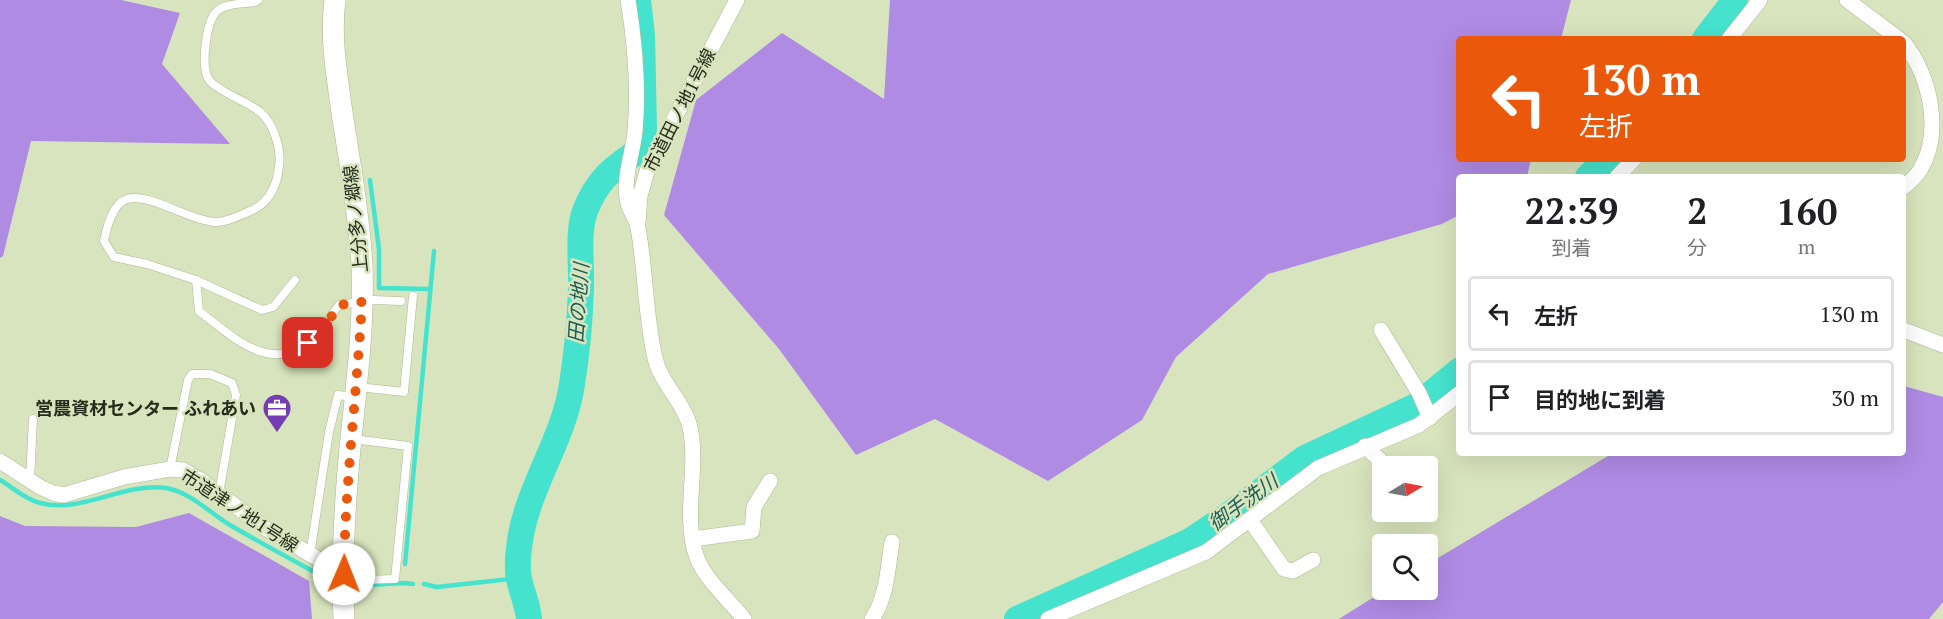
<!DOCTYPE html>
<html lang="ja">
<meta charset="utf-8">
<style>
:root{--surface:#fff;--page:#f6f6f6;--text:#202124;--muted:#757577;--line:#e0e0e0}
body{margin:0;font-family:"PT Serif","Noto Sans JP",serif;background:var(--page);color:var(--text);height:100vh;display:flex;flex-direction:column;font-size:22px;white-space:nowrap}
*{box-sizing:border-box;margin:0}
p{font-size:20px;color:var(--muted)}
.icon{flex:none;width:33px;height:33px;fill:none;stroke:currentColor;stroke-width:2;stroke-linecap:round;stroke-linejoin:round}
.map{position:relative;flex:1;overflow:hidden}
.panel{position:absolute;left:1456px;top:174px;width:450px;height:282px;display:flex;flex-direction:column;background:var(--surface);border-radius:6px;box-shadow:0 6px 24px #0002}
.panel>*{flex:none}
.banner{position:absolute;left:1456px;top:36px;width:450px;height:126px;border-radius:6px;box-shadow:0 6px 24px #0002;background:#ea580c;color:#fff;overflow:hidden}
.needle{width:39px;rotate:80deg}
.fabs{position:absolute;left:1372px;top:456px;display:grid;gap:12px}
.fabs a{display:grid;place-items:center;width:66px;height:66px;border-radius:6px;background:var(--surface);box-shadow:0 6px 24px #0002;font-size:30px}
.pin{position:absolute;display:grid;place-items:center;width:51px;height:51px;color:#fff;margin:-26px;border-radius:12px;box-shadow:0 3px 9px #0006}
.me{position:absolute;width:66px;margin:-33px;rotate:1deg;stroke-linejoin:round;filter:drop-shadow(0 0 4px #0008)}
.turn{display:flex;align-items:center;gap:21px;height:126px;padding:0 24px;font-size:27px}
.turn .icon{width:78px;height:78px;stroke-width:2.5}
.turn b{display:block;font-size:42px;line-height:51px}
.eta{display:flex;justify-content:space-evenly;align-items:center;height:102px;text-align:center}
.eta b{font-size:36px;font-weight:700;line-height:42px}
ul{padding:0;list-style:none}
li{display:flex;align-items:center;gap:18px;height:75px;margin:0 12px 9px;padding:0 12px;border:3px solid var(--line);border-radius:6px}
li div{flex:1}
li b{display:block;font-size:22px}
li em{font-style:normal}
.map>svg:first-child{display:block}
.forest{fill:#af8be4}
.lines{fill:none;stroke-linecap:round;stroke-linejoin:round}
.stream{stroke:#45e3ce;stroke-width:4.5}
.river{stroke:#45e3ce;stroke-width:26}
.service-casing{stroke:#acb892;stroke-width:9}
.minor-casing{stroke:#acb892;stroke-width:16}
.secondary-casing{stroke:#acb892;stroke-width:22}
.service{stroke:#fff;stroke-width:8}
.minor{stroke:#fff;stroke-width:15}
.secondary{stroke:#fff;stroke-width:21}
.route{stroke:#ea580c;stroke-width:10;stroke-dasharray:0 18}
.labels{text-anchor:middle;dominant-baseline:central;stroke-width:5;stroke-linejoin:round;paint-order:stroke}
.street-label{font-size:18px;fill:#262b1c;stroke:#d8e4bd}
.poi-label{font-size:18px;font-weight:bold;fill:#262b1c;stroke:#d8e4bd;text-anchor:end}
.water-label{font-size:20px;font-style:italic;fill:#1d5c53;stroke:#d8e4bd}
</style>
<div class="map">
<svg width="1943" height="619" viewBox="0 0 1943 619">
<rect width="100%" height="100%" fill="#d8e4bd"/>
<g class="forest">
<polygon points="0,0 121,0 180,13 162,64 230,144 31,141 3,256 0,258"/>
<polygon points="890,0 1571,0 1561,39 1460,39 1460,159 1531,159 1527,177 1460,177 1459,215 1442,224 1268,274 1176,357 1142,420 1048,481 935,419 856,455 779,349 664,215 696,100 782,33 884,99"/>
<polygon points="1904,386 1943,397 1943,602 1929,619 1339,619 1385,590 1428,590 1428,564 1613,453 1904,453"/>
<polygon points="189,513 309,581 312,619 0,619 0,516 25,526 136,527"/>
</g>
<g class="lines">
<g class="stream">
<polyline points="370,180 379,249 379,288 429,289"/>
<path d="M0,480C12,487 26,500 40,503C81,514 124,482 166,488C190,492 210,513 230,525C259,542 289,558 318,574"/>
<polyline points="405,564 434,251"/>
<polyline points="424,584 437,587 519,578"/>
<polyline points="350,586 404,583 413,584"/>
</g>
<g class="river">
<polyline points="1705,39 1735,0"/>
<polyline points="1588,177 1607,159"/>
<path d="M529,619C528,605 522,593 519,579C517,570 518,557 519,548C525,490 564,441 572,384C577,353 580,320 581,288C582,265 577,233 585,211C597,180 612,169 638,151L644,129L642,35L638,0"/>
<polyline points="1017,619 1190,541 1229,515 1305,458 1416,406 1460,370"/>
</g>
<g class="service-casing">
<g id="service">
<path d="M258,0L255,2C243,4 225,3 216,12C206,23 201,65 208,78C210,83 217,87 222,90C245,105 264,105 275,135C278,144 281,156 279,166C277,187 269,204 248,212C238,216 225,223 214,222C189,220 147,192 127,199C112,204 107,227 104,241L114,257L147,264L196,280L262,310L273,307L295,280"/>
<path d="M196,280L199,311C240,343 279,381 323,328C329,321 333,312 339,305L373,300L401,301"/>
<polyline points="358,387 404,392 413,296"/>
<polyline points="170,469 188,380 192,374 210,374 232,383 236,395 219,494"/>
<polyline points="30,480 33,419"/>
<polyline points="310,555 329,432 338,395 353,397"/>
<polyline points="345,575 359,580 395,579 408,446 353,439"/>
</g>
</g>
<g class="minor-casing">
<g id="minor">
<path d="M628,0C635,43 639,88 635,131C633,154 622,179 628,203C630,212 637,219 638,228C646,271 645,315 655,358C661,384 684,402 690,427C699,468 682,517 697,558C705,579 730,601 744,619"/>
<polyline points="1847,0 1899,39"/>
<polyline points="1729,39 1760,0"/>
<path d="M1904,43C1930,76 1943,132 1920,170C1916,177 1909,182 1904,187"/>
<polyline points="1617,177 1634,159"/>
<polyline points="638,223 640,196 648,168 737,0"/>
<polyline points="1381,330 1419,393 1430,418"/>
<polyline points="1904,330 1943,345"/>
<polyline points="1365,446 1386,466"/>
<polyline points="0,461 40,487 53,493 64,495 124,477 170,469 183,470 202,481 265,528 344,574"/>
<polyline points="1250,520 1284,569 1293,571 1313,560"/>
<polyline points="693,539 752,531 754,507 770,481"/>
<path d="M872,619C887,597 888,567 892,542"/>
<polyline points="1048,619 1206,552 1318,468 1419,425 1460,393"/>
</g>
</g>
<g class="secondary-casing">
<path id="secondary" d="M335,0C330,38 337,75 342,113C350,163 359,215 362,266C364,323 357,381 351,438C345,498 341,559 344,619"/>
</g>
<use href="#service" class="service"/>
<use href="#minor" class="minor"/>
<use href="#secondary" class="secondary"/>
</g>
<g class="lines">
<path class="route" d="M308,343L324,328L339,305L362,302C357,393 345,483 344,574"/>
</g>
<defs>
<g id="office-pin" transform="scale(1.5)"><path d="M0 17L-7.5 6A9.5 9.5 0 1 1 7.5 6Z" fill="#753cb3" stroke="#d8e4bd"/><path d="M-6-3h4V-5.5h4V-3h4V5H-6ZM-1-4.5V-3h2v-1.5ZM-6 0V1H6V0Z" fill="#fff"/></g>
</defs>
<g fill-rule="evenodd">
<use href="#office-pin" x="277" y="408"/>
</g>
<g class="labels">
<g class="street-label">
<text transform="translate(679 110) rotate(-63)">市道田ノ地1号線</text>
<text transform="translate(355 219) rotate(-96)">上分多ノ郷線</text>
<text transform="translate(240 510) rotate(33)">市道津ノ地1号線</text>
</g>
<g class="poi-label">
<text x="256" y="408">営農資材センター ふれあい</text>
</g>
<g class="water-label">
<text transform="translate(578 303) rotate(-86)">田の地川</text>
<text transform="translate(1243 502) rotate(-36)">御手洗川</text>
</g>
</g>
</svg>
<div class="fabs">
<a><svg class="needle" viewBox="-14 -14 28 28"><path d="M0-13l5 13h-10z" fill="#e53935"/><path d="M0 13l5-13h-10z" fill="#757577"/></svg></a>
<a><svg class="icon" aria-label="search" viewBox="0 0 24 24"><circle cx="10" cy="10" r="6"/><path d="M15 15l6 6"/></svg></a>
</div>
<div class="pin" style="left:308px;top:343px;background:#d93025"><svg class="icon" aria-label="arrive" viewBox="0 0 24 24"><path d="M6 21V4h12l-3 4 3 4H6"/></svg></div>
<svg class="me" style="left:344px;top:574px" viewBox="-20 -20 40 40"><circle r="19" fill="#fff"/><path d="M0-13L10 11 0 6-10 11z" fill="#ea580c"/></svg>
<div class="banner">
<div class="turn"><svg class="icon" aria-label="left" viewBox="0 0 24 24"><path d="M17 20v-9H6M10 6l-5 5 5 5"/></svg><div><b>130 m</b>左折</div></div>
</div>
<section class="panel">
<div class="eta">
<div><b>22:39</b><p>到着</p></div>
<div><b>2</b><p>分</p></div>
<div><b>160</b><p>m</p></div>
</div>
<ul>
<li><svg class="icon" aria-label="left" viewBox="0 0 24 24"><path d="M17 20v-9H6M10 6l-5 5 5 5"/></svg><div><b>左折</b></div><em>130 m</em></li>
<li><svg class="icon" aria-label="arrive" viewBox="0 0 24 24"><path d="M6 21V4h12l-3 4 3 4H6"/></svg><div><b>目的地に到着</b></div><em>30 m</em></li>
</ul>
</section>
</div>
